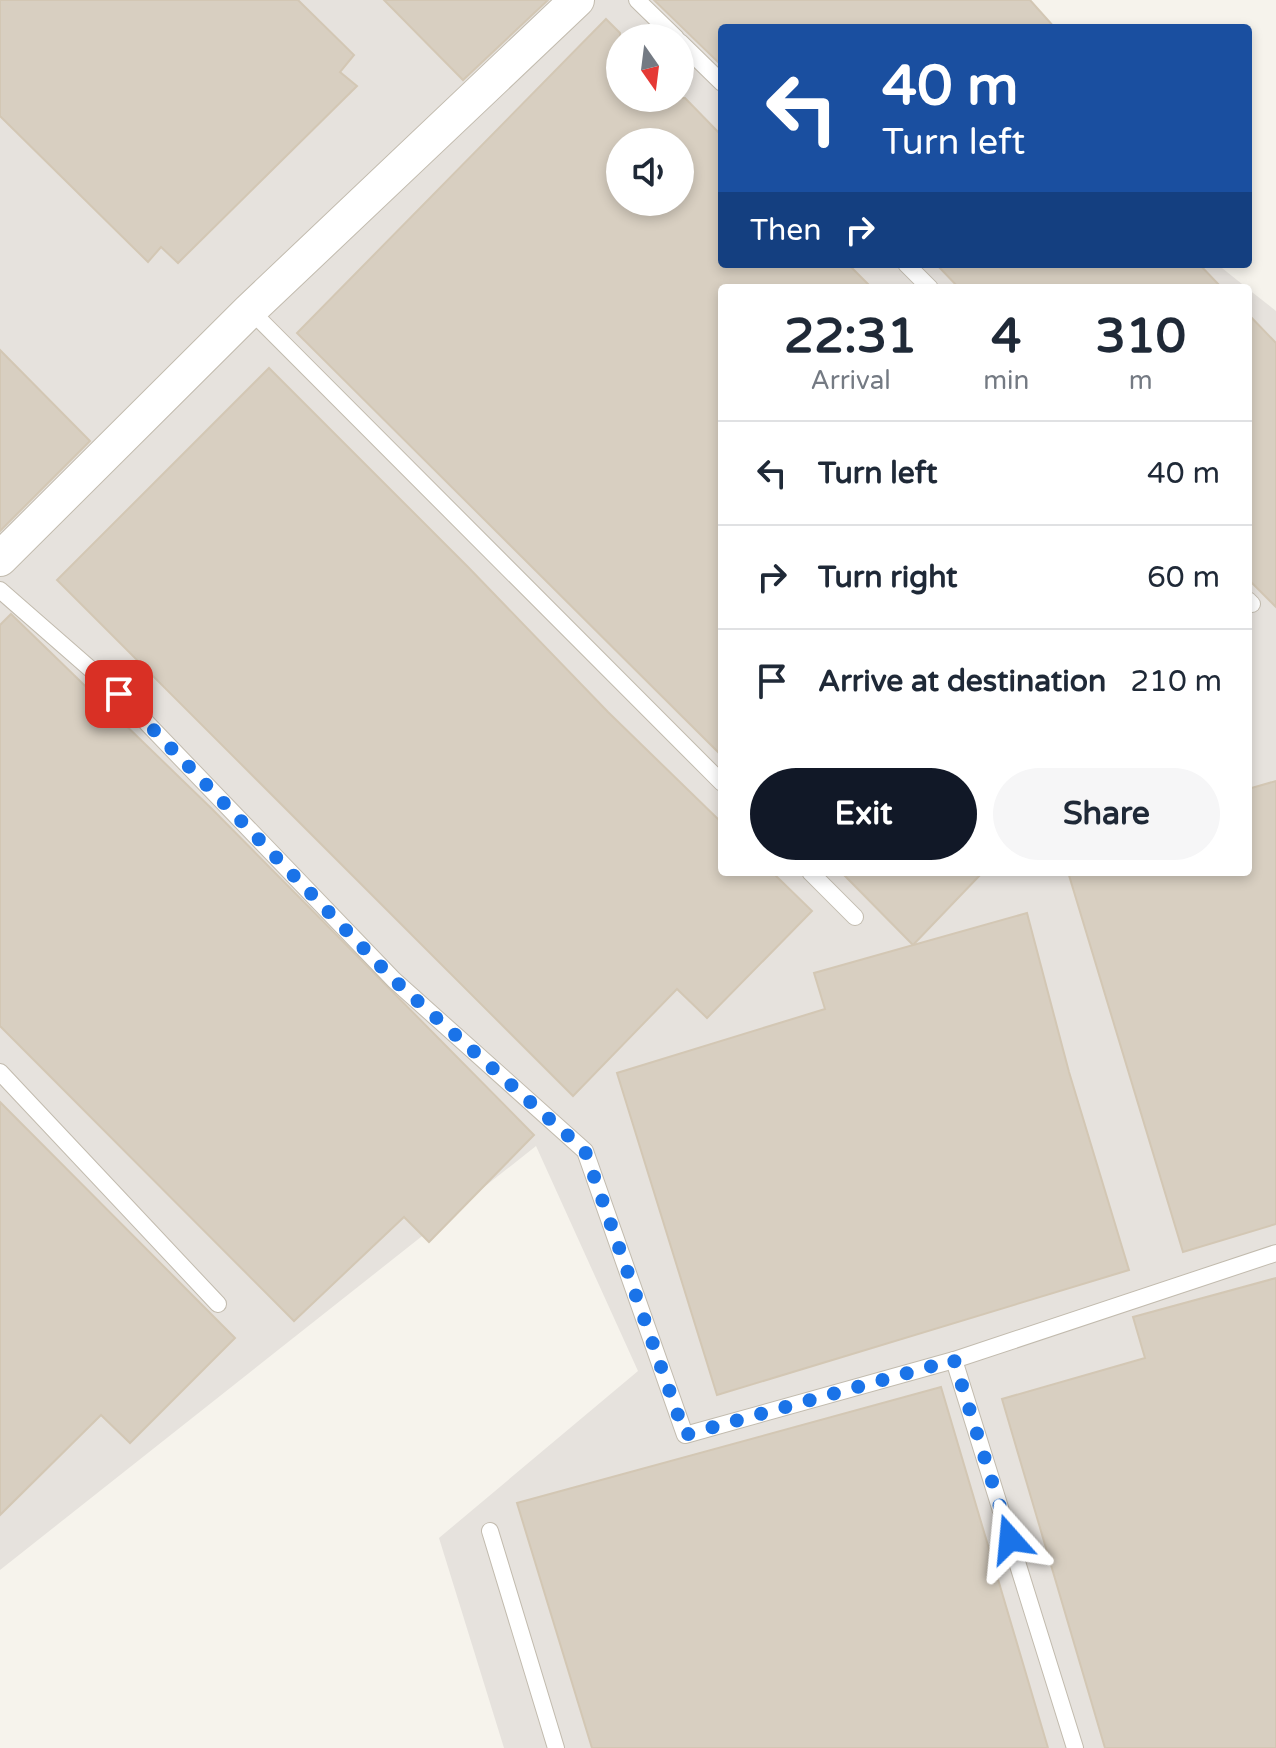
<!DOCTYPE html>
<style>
:root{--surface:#fff;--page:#f6f6f7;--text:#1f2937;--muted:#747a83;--line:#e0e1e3;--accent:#111827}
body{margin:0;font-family:"Varela Round",sans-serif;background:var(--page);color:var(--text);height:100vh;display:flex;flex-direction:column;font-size:30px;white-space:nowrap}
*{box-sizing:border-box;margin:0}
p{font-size:26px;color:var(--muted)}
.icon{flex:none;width:44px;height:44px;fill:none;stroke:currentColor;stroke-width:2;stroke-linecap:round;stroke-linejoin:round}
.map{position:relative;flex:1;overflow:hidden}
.side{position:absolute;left:718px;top:284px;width:534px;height:592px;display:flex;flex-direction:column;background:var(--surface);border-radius:8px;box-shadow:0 4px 12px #0003}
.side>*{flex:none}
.hud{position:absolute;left:718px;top:24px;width:534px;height:244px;border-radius:8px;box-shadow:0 4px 12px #0003;background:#1a4fa0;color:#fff;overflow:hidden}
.needle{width:52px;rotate:166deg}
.fabs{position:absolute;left:606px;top:24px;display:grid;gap:16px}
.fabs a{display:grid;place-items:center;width:88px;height:88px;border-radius:50%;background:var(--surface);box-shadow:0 4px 12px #0003;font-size:40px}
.pin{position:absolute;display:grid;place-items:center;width:68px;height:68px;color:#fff;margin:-34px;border-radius:16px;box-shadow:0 4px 12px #0006}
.me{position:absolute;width:88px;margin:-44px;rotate:342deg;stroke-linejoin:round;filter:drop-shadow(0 0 6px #0008)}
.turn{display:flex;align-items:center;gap:28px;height:168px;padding:0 32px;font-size:36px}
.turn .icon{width:104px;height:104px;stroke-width:2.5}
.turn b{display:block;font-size:56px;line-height:68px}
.then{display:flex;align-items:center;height:76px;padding:0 32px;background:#0003;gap:16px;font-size:30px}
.eta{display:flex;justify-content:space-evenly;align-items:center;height:136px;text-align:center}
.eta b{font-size:48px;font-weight:700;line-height:56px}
.primary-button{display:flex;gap:16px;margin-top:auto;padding:16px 32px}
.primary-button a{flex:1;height:92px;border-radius:48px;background:var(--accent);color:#fff;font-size:32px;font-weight:700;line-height:92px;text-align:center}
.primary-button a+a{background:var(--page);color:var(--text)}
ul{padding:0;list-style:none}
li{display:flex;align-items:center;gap:24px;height:104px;padding:0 32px;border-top:2px solid var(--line)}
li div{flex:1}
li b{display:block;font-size:30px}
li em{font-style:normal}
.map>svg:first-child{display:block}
.industrial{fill:#e6e2dd;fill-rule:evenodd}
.building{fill:#d8cfc1;stroke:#d3c7b4;stroke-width:2;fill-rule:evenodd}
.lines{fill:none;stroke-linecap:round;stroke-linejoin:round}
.lane-casing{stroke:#c2bbae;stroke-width:18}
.street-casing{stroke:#c2bbae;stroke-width:36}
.lane{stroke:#fff;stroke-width:16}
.street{stroke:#fff;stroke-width:34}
.route{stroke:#1a73e8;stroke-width:14;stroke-dasharray:0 25.2}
</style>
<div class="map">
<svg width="1276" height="1748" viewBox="0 0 1276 1748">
<rect width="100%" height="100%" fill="#f6f3ec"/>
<path class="industrial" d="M0,0H1020L722,28V264H1217L1247,288H722V872H1248V289L1276,311V1748H504L439,1538L638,1371L536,1146L0,1570ZM620,38H680V98H620ZM620,142H680V202H620Z"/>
<g class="building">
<polygon points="0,0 298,0 354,55 340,72 357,86 178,263 161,247 148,262 0,116"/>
<polygon points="384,0 548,0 463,80"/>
<polygon points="654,0 1030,0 1055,28 722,28 722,66"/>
<path d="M606,19L620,33V98H685L722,136V264H848L872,288H722V756L297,333ZM620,142H680V202H620Z"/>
<polygon points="936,264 1199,264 1222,288 959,288"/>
<polygon points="1248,314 1276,343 1276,607 1248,579"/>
<polygon points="0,350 90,441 0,531"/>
<polygon points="269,368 468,567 608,712 722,823 722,872 772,872 812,911 707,1018 677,989 573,1096 57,580"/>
<polygon points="11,614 212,809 534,1135 429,1242 404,1217 294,1321 0,1026 0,625"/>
<polygon points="1276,781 1276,1224 1183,1252 1068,872 1248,872 1248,789"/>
<polygon points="841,872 983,872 913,945"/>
<polygon points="1027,913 1069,1072 1129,1270 717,1395 617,1073 825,1009 814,973"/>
<polygon points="0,1102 235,1338 130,1443 101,1415 0,1515"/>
<polygon points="1276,1278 1276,1748 1105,1748 1002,1399 1145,1358 1133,1317"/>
<polygon points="941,1387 1048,1748 592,1748 517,1503"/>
</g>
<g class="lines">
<g class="lane-casing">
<g id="lane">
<polyline points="637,0 676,38"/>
<polyline points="680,42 722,83"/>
<polyline points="906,264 930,288"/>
<polyline points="250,310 722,783"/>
<polyline points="0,590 119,694 394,980 585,1151 685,1435 954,1360 1276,1253"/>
<polyline points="1248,600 1252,604"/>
<polyline points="810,872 855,917"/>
<polyline points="0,1072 218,1304"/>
<polyline points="954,1360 1075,1748"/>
<polyline points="490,1531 556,1748"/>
</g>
</g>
<g class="street-casing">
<polyline id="street" points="0,559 250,310 577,0"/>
</g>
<use href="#lane" class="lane"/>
<use href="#street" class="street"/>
</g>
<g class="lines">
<polyline class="route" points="119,694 394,980 585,1151 685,1435 954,1360 1010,1539"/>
</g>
</svg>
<div class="fabs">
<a><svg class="needle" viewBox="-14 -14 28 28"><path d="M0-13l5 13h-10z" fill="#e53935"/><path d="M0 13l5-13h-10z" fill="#747a83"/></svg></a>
<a><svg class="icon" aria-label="sound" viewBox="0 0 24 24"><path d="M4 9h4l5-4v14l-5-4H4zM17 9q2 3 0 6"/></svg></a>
</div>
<div class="pin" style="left:119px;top:694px;background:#d93025"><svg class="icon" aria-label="arrive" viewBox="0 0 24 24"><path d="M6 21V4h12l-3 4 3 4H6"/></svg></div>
<svg class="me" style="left:1010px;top:1539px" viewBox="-20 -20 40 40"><path d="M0-17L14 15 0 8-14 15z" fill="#1a73e8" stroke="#fff" stroke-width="4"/></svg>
<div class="hud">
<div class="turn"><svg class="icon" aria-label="left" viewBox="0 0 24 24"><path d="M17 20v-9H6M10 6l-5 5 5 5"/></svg><div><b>40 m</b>Turn left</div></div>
<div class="then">Then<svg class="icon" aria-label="right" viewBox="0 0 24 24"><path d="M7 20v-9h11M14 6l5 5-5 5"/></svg></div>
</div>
<section class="side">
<div class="eta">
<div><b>22:31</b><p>Arrival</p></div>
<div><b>4</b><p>min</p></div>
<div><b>310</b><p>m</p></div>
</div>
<ul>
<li><svg class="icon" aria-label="left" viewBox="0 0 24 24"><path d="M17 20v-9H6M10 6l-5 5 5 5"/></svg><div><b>Turn left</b></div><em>40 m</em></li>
<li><svg class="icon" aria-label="right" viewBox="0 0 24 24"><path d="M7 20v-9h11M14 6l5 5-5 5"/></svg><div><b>Turn right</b></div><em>60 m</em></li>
<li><svg class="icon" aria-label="arrive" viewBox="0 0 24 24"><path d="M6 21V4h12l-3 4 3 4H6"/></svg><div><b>Arrive at destination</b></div><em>210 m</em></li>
</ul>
<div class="primary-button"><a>Exit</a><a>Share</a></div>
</section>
</div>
